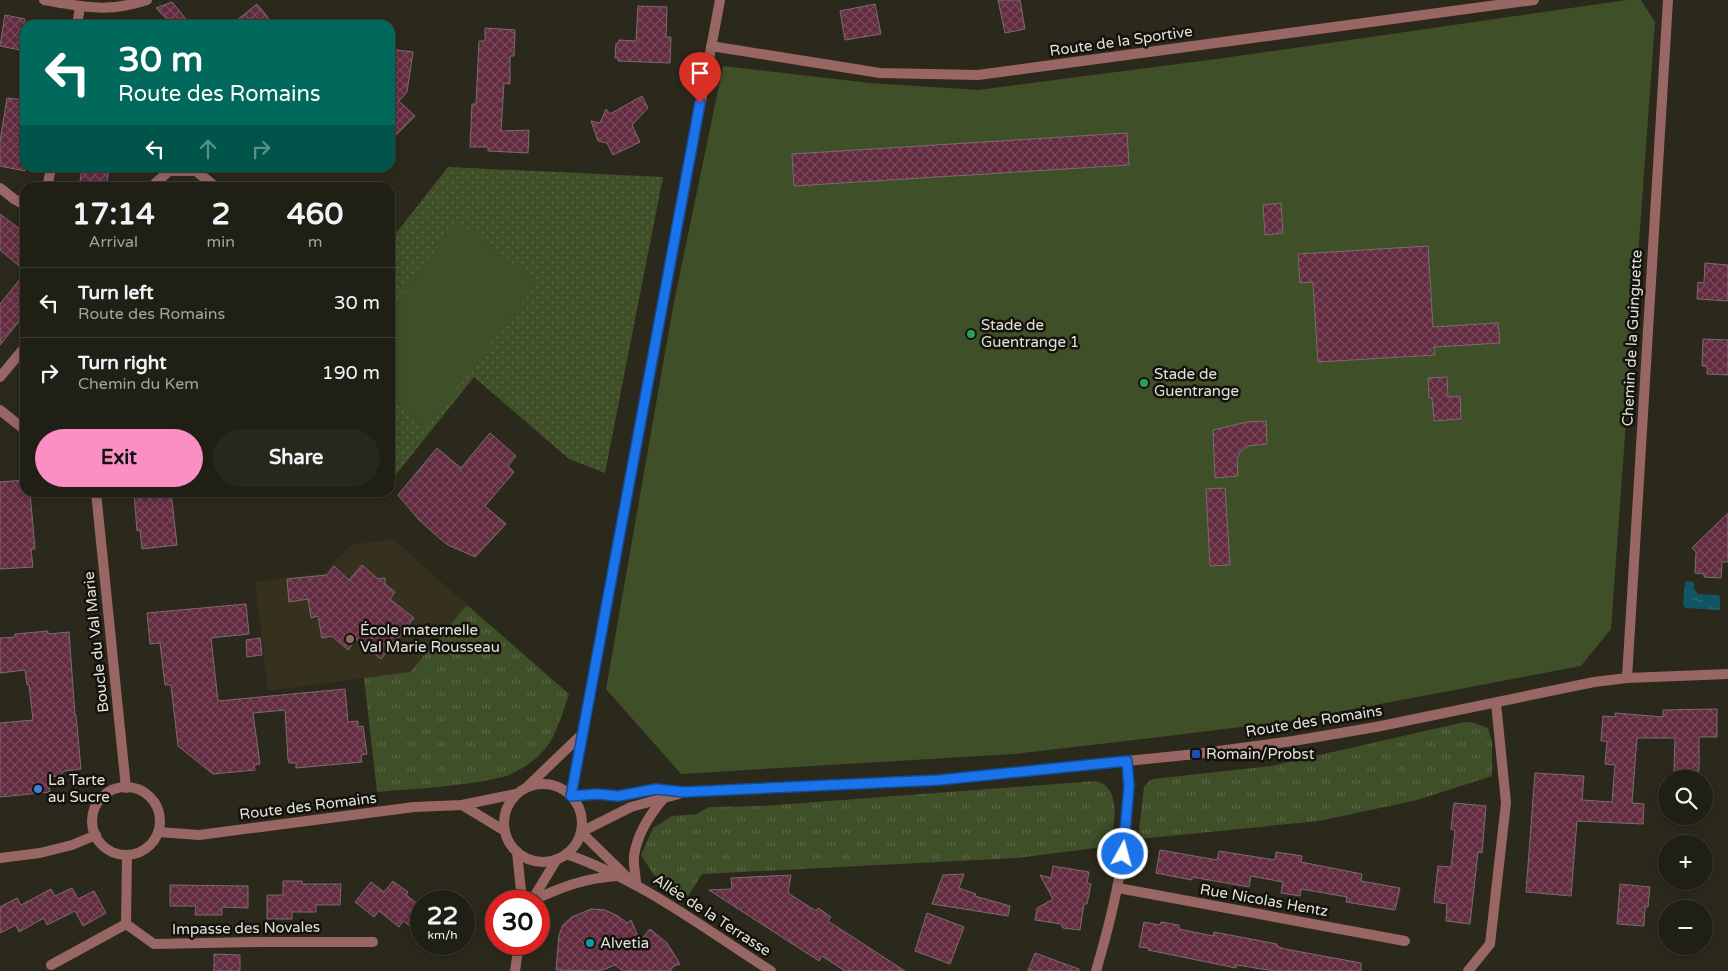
<!DOCTYPE html>
<meta charset="utf-8">
<style>
:root{--surface:#201f15;--page:#28271e;--text:#f1f3f6;--muted:#a2a2a0;--line:#3d3d34;--accent:#fb8fc4}
body{margin:0;font-family:"Varela Round",sans-serif;background:var(--page);color:var(--text);height:100vh;display:flex;flex-direction:column;font-size:19px;white-space:nowrap}
*{box-sizing:border-box;margin:0}
p{font-size:16px;color:var(--muted)}
.icon{flex:none;width:28px;height:28px;fill:none;stroke:currentColor;stroke-width:2;stroke-linecap:round;stroke-linejoin:round}
.map{position:relative;flex:1;overflow:hidden}
.details{position:absolute;left:20px;top:182px;width:375px;height:315px;display:flex;flex-direction:column;background:var(--surface);border-radius:15px;box-shadow:0 2px 8px #0003,0 0 0 1px var(--line)}
.details>*{flex:none}
.banner{position:absolute;left:20px;top:20px;width:375px;height:152px;border-radius:15px;box-shadow:0 2px 8px #0003,0 0 0 1px var(--line);background:#00695c;color:#fff;overflow:hidden}
.controls{position:absolute;left:1658px;top:770px;display:grid;gap:10px}
.controls a{display:grid;place-items:center;width:55px;height:55px;border-radius:50%;background:var(--surface);box-shadow:0 2px 8px #0003,0 0 0 1px var(--line);font-size:25px}
.speed{position:absolute;left:410px;top:890px;display:flex;gap:10px;font-size:25px;font-weight:700;text-align:center}
.speed>*{display:grid;place-content:center;width:65px;height:65px;border-radius:50%;background:var(--surface);box-shadow:0 2px 8px #0003,0 0 0 1px var(--line);line-height:1}
.speed small{font-size:12px;font-weight:400}
.speed .limit{border:8px solid #d22;background:#fff;color:#111}
.pin{position:absolute;display:grid;place-items:center;width:42px;height:42px;color:#fff;margin:-51px -21px;border-radius:50% 50% 50% 0;rotate:-45deg;box-shadow:0 0 5px #0007}
.pin .icon{rotate:45deg}
.me{position:absolute;width:55px;margin:-28px;rotate:7deg;stroke-linejoin:round;filter:drop-shadow(0 0 4px #0008)}
.turn{display:flex;align-items:center;gap:18px;height:105px;padding:0 15px;font-size:22px}
.turn .icon{width:65px;height:65px;stroke-width:2.5}
.turn b{display:block;font-size:35px;line-height:42px}
.lanes{display:flex;align-items:center;height:48px;padding:0 15px;background:#0003;justify-content:center;gap:25px;direction:ltr}
.lanes .off{opacity:.35}
.eta{display:flex;justify-content:space-evenly;align-items:center;height:85px;text-align:center}
.eta b{font-size:30px;font-weight:700;line-height:35px}
.primary-button{display:flex;gap:10px;margin-top:auto;padding:10px 15px}
.primary-button a{flex:1;height:58px;border-radius:30px;background:var(--accent);color:#111;font-size:20px;font-weight:700;line-height:58px;text-align:center}
.primary-button a+a{background:var(--page);color:var(--text)}
ul{padding:0;list-style:none}
li{display:flex;align-items:center;gap:15px;height:70px;padding:0 15px;border-top:1px solid var(--line)}
li div{flex:1}
li b{display:block;font-size:19px}
li em{font-style:normal}
.map>svg:first-child{display:block}
.built{fill:#35311e}
.grass{fill:url(#grass-tufts)}
.park{fill:url(#park-dots)}
.garden{fill:#3f4f28}
.water{fill:url(#water-ripples)}
.building{fill:url(#building-cross-hatch);stroke:#7b6b70}
.lines{fill:none;stroke-linecap:round;stroke-linejoin:round}
.minor{stroke:#986763;stroke-width:10}
.tertiary{stroke:#986763;stroke-width:10}
.route-casing{stroke:#114b97;stroke-width:12}
.route{stroke:#1a73e8;stroke-width:9}
.leisure-dot{fill:#2e9e5b;stroke:#13120c;stroke-width:2}
.education-dot{fill:#8d6e63;stroke:#13120c;stroke-width:2}
.transit-dot{fill:#1a4fb4;stroke:#13120c;stroke-width:2}
.shop-dot{fill:#3f7fe0;stroke:#13120c;stroke-width:2}
.culture-dot{fill:#0f9aa8;stroke:#13120c;stroke-width:2}
.labels{text-anchor:middle;dominant-baseline:central;stroke-width:5;stroke-linejoin:round;paint-order:stroke}
.street-label{font-size:15px;fill:#e3e2d9;stroke:#13120c}
.poi-label{font-size:15px;fill:#e3e2d9;stroke:#13120c;text-anchor:start}
</style>
<div class="map">
<svg width="1728" height="971" viewBox="0 0 1728 971">
<defs>
<pattern id="grass-tufts" width="24" height="20" patternUnits="userSpaceOnUse" patternTransform="scale(1.25)"><rect width="24" height="20" fill="#3f4f28"/><path d="M3 7l-1-3M5 7V3M7 7l1-3M15 17l-1-3M17 17v-4M19 17l1-3" fill="none" stroke="#5b6847"/></pattern>
<pattern id="park-dots" width="8" height="8" patternUnits="userSpaceOnUse" patternTransform="scale(1.25)"><rect width="8" height="8" fill="#3f4f28"/><path d="M2 2h.1M6 6h.1" fill="none" stroke="#5b6847" stroke-width="1.8" stroke-linecap="round"/></pattern>
<pattern id="water-ripples" width="26" height="14" patternUnits="userSpaceOnUse" patternTransform="scale(1.25)"><rect width="26" height="14" fill="#115463"/><path d="M2 4q2-2 4 0t4 0M15 11q2-2 4 0t4 0" fill="none" stroke="#346c79"/></pattern>
<pattern id="building-cross-hatch" width="8" height="8" patternUnits="userSpaceOnUse" patternTransform="scale(1.25)"><rect width="8" height="8" fill="#622b40"/><path d="M0 0l8 8M0 8l8-8" fill="none" stroke="#78495b"/></pattern>
</defs>
<rect width="100%" height="100%" fill="#2b291c"/>
<polygon class="built" points="393,539 467,605 410,672 268,691 255,582 324,573 351,545"/>
<g class="grass">
<path d="M467,605L569,694C563,711 556,737 544,750C535,761 517,773 503,777C462,787 418,788 377,792L364,678L410,672Z"/>
<polygon points="1465,722 1475,723 1488,728 1492,743 1492,776 1417,800 1319,821 1138,839 1144,787 1148,782 1153,779 1271,766"/>
<path d="M1095,781C1098,782 1103,783 1106,786C1120,799 1113,828 1111,846L1017,858L702,874L688,896L654,875L641,855L653,828L672,816L697,814L709,807L763,806Z"/>
</g>
<polygon class="park" points="448,167 663,177 605,473 569,459 474,377 390,482 390,241"/>
<g class="garden">
<polygon points="1627,0 1641,0 1655,22 1611,629 1581,666 1290,721 1143,739 1013,754 681,774 606,689 673,307 723,66 870,83 978,90 1224,58"/>
<polygon points="458,221 538,283 426,427 390,399 390,309"/>
</g>
<polygon class="water" points="1685,581 1694,582 1694,589 1698,594 1718,595 1720,597 1720,610 1685,608 1683,604"/>
<g class="building">
<polygon points="998,0 1020,0 1025,29 1005,33"/>
<polygon points="172,2 191,25 172,25 156,8"/>
<polygon points="257,4 274,25 231,25"/>
<polygon points="875,4 881,34 845,40 840,11"/>
<polygon points="638,6 667,7 666,37 671,37 670,63 618,61 618,58 615,58 616,43 618,44 619,40 636,41"/>
<polygon points="5,15 25,19 25,51 0,46"/>
<polygon points="485,28 515,30 514,56 510,56 510,84 504,83 501,131 529,130 528,153 488,151 488,147 470,147 472,104 476,104 479,41 485,41"/>
<polygon points="390,49 413,52 407,92 399,101 415,116 390,141"/>
<polygon points="642,96 648,108 632,125 640,142 613,155 607,143 598,141 591,121 600,123 606,109 610,114"/>
<polygon points="7,98 25,100 25,171 0,166 0,141"/>
<polygon points="1127,133 1129,165 794,186 792,154"/>
<polygon points="82,168 109,168 106,188 79,188"/>
<polygon points="1281,203 1283,233 1265,235 1263,205"/>
<polygon points="0,214 25,233 25,271 0,250"/>
<polygon points="1428,246 1433,327 1498,323 1500,343 1434,347 1435,355 1318,362 1313,282 1300,283 1298,254"/>
<polygon points="1705,263 1728,265 1728,301 1697,299 1698,282 1704,283"/>
<polygon points="25,273 25,314 0,345 0,304"/>
<polygon points="1703,339 1728,340 1728,375 1707,374 1707,366 1702,366"/>
<polygon points="1447,377 1448,397 1460,396 1461,419 1434,421 1432,398 1429,398 1428,378"/>
<polygon points="1266,421 1267,444 1248,446 1240,452 1237,459 1238,476 1215,478 1213,430 1247,422"/>
<polygon points="490,433 516,456 508,466 514,472 485,506 506,524 475,557 448,545 439,538 419,520 398,495 437,448 461,468"/>
<polygon points="25,480 25,492 30,492 35,549 31,549 33,567 0,569 0,482"/>
<polygon points="1225,488 1230,565 1210,566 1206,489"/>
<polygon points="134,492 171,492 177,545 142,549 140,530 137,531"/>
<polygon points="1728,513 1728,562 1722,562 1721,578 1704,577 1704,574 1695,573 1696,552 1692,548"/>
<polygon points="362,565 378,579 385,578 385,584 395,592 390,599 414,618 381,659 356,639 348,650 332,636 322,638 318,616 311,618 308,599 289,602 287,579 327,575 334,566 349,580"/>
<polygon points="246,604 249,634 211,638 218,701 345,689 348,722 358,721 358,727 363,726 367,754 361,755 362,762 296,768 296,763 289,763 288,760 285,710 253,713 260,764 254,765 255,770 213,774 178,746 171,685 165,685 160,643 150,644 147,613"/>
<polygon points="48,631 48,634 69,632 75,715 76,715 81,769 64,771 60,776 48,777 50,792 0,797 0,723 33,720 29,685 27,685 25,670 0,673 0,638 15,637 15,634"/>
<polygon points="260,638 262,655 247,657 246,640"/>
<polygon points="1717,709 1717,737 1699,737 1699,771 1674,771 1675,738 1637,738 1632,803 1644,804 1643,824 1577,821 1571,896 1526,892 1535,773 1584,776 1582,800 1612,802 1615,765 1605,764 1607,741 1601,741 1603,716 1615,717 1615,713 1663,717 1663,710"/>
<polygon points="1454,803 1486,806 1482,853 1478,852 1470,924 1446,921 1447,904 1434,902 1438,866 1451,867 1455,830 1451,829"/>
<polygon points="1160,850 1217,860 1219,851 1275,860 1276,852 1302,856 1301,862 1362,874 1361,881 1400,888 1395,910 1346,902 1347,897 1301,889 1300,896 1281,893 1283,882 1251,876 1249,887 1192,877 1192,880 1156,873"/>
<polygon points="1053,866 1089,872 1087,883 1091,884 1087,904 1084,904 1080,930 1063,928 1061,924 1035,920 1037,908 1053,899 1040,875 1051,878"/>
<polygon points="964,874 959,888 976,894 975,896 1010,906 1008,916 932,904 943,875"/>
<polygon points="791,875 788,893 816,911 818,908 831,917 828,921 905,971 845,971 822,956 819,961 709,890 732,889 731,878"/>
<polygon points="283,881 302,881 302,884 341,884 340,905 316,905 316,912 292,912 292,919 267,919 267,895 283,895"/>
<polygon points="393,881 408,892 406,895 421,906 421,934 403,921 399,927 379,911 374,917 355,902 371,882 384,892"/>
<polygon points="1620,884 1650,887 1648,907 1645,907 1644,926 1617,924"/>
<polygon points="170,885 248,886 248,908 222,907 222,915 195,915 196,906 170,906"/>
<polygon points="72,888 78,899 94,891 106,913 83,926 75,911 47,925 44,918 19,932 16,925 0,933 0,907 17,898 21,905 51,889 55,896"/>
<polygon points="591,909 605,910 618,916 627,923 631,920 640,941 650,929 667,943 680,964 674,966 670,971 623,971 615,965 600,971 556,970 559,935 563,925 572,917"/>
<polygon points="927,913 964,927 950,964 915,951"/>
<polygon points="1144,922 1160,925 1161,922 1179,925 1179,929 1213,936 1214,932 1277,944 1277,946 1285,949 1361,963 1361,971 1274,971 1237,965 1236,968 1148,950 1149,948 1139,947"/>
<polygon points="1035,953 1079,969 1079,971 1028,971"/>
<polygon points="214,954 240,955 240,971 214,971"/>
</g>
<g class="lines">
<g class="minor">
<path d="M44,0C83,7 108,13 147,0"/>
<polyline points="720,0 571,796 597,794 618,796 656,789 684,792 939,780 1196,754 1293,741 1376,727 1594,682 1627,678 1728,674"/>
<polyline points="77,25 80,7"/>
<polyline points="711,46 880,73 978,75 1534,0"/>
<polyline points="0,188 14,199 25,205"/>
<polyline points="47,188 51,168"/>
<polyline points="150,188 169,171 196,171 217,188"/>
<polyline points="0,377 25,347"/>
<polyline points="0,410 25,430"/>
<polyline points="96,492 126,788"/>
<polyline points="1627,678 1668,0"/>
<polyline points="527,787 581,735"/>
<polyline points="581,832 631,807 679,794"/>
<path d="M636,884C636,875 633,865 634,856C637,835 650,814 664,798"/>
<polyline points="1118,888 1405,941"/>
<polyline points="126,924 154,944 262,942 373,942"/>
<polyline points="51,965 126,924 127,855"/>
<path d="M1096,971C1116,903 1132,833 1127,761"/>
<polyline points="1468,971 1490,944 1506,803 1496,703"/>
</g>
<g class="tertiary">
<circle cx="543" cy="823" r="39"/>
<circle cx="126" cy="821" r="34"/>
<polyline points="462,805 505,831"/>
<polyline points="158,832 199,835 414,807 462,805 516,794"/>
<polyline points="581,832 626,876"/>
<polyline points="517,852 522,901"/>
<path d="M566,854C640,879 705,929 771,971"/>
<polyline points="0,858 40,853 72,845 96,835"/>
<polyline points="532,900 557,859"/>
<path d="M531,901C562,887 584,878 618,876"/>
<polyline points="515,971 519,944"/>
</g>
</g>
<g class="lines">
<g class="route-casing">
<polyline id="route" points="700,103 571,796 597,794 618,796 656,789 684,792 939,780 1127,761 1129,786 1123,854"/>
</g>
<use href="#route" class="route"/>
</g>
<g class="leisure-dot">
<circle cx="971" cy="334" r="5"/>
<circle cx="1144" cy="383" r="5"/>
</g>
<circle class="education-dot" cx="350" cy="639" r="5"/>
<rect class="transit-dot" x="1191" y="749" width="10" height="10" rx="2.5"/>
<circle class="shop-dot" cx="38" cy="789" r="5"/>
<circle class="culture-dot" cx="590" cy="943" r="5"/>
<g class="labels">
<g class="street-label">
<text transform="translate(1121 41) rotate(-8)">Route de la Sportive</text>
<text transform="translate(1632 338) rotate(-87)">Chemin de la Guinguette</text>
<text transform="translate(96 642) rotate(-96)">Boucle du Val Marie</text>
<text transform="translate(1314 721) rotate(-9)">Route des Romains</text>
<text transform="translate(308 806) rotate(-7)">Route des Romains</text>
<text transform="translate(1264 900) rotate(10)">Rue Nicolas Hentz</text>
<text transform="translate(712 915) rotate(33)">Allée de la Terrasse</text>
<text transform="translate(246 928) rotate(-1)">Impasse des Novales</text>
</g>
<g class="poi-label">
<text x="981" y="325">Stade de<tspan x="981" dy="17">Guentrange 1</tspan></text>
<text x="1154" y="374">Stade de<tspan x="1154" dy="17">Guentrange</tspan></text>
<text x="360" y="630">École maternelle<tspan x="360" dy="17">Val Marie Rousseau</tspan></text>
<text x="1206" y="754">Romain/Probst</text>
<text x="48" y="780">La Tarte<tspan x="48" dy="17">au Sucre</tspan></text>
<text x="600" y="943">Alvetia</text>
</g>
</g>
</svg>
<div class="controls">
<a><svg class="icon" aria-label="search" viewBox="0 0 24 24"><circle cx="10" cy="10" r="6"/><path d="M15 15l6 6"/></svg></a>
<a>+</a>
<a>−</a>
</div>
<div class="speed"><div>22<small>km/h</small></div><div class="limit">30</div></div>
<div class="pin" style="left:700px;top:103px;background:#d93025"><svg class="icon" aria-label="arrive" viewBox="0 0 24 24"><path d="M6 21V4h12l-3 4 3 4H6"/></svg></div>
<svg class="me" style="left:1123px;top:854px" viewBox="-20 -20 40 40"><circle r="17" fill="#1a73e8" stroke="#fff" stroke-width="3"/><path d="M0-11L8 9 0 5-8 9z" fill="#fff"/></svg>
<div class="banner">
<div class="turn"><svg class="icon" aria-label="left" viewBox="0 0 24 24"><path d="M17 20v-9H6M10 6l-5 5 5 5"/></svg><div><b>30 m</b>Route des Romains</div></div>
<div class="lanes"><svg class="icon" aria-label="left" viewBox="0 0 24 24"><path d="M17 20v-9H6M10 6l-5 5 5 5"/></svg><svg class="icon off" aria-label="ahead" viewBox="0 0 24 24"><path d="M12 20V5M6 11l6-6 6 6"/></svg><svg class="icon off" aria-label="right" viewBox="0 0 24 24"><path d="M7 20v-9h11M14 6l5 5-5 5"/></svg></div>
</div>
<section class="details">
<div class="eta">
<div><b>17:14</b><p>Arrival</p></div>
<div><b>2</b><p>min</p></div>
<div><b>460</b><p>m</p></div>
</div>
<ul>
<li><svg class="icon" aria-label="left" viewBox="0 0 24 24"><path d="M17 20v-9H6M10 6l-5 5 5 5"/></svg><div><b>Turn left</b><p>Route des Romains</p></div><em>30 m</em></li>
<li><svg class="icon" aria-label="right" viewBox="0 0 24 24"><path d="M7 20v-9h11M14 6l5 5-5 5"/></svg><div><b>Turn right</b><p>Chemin du Kem</p></div><em>190 m</em></li>
</ul>
<div class="primary-button"><a>Exit</a><a>Share</a></div>
</section>
</div>
